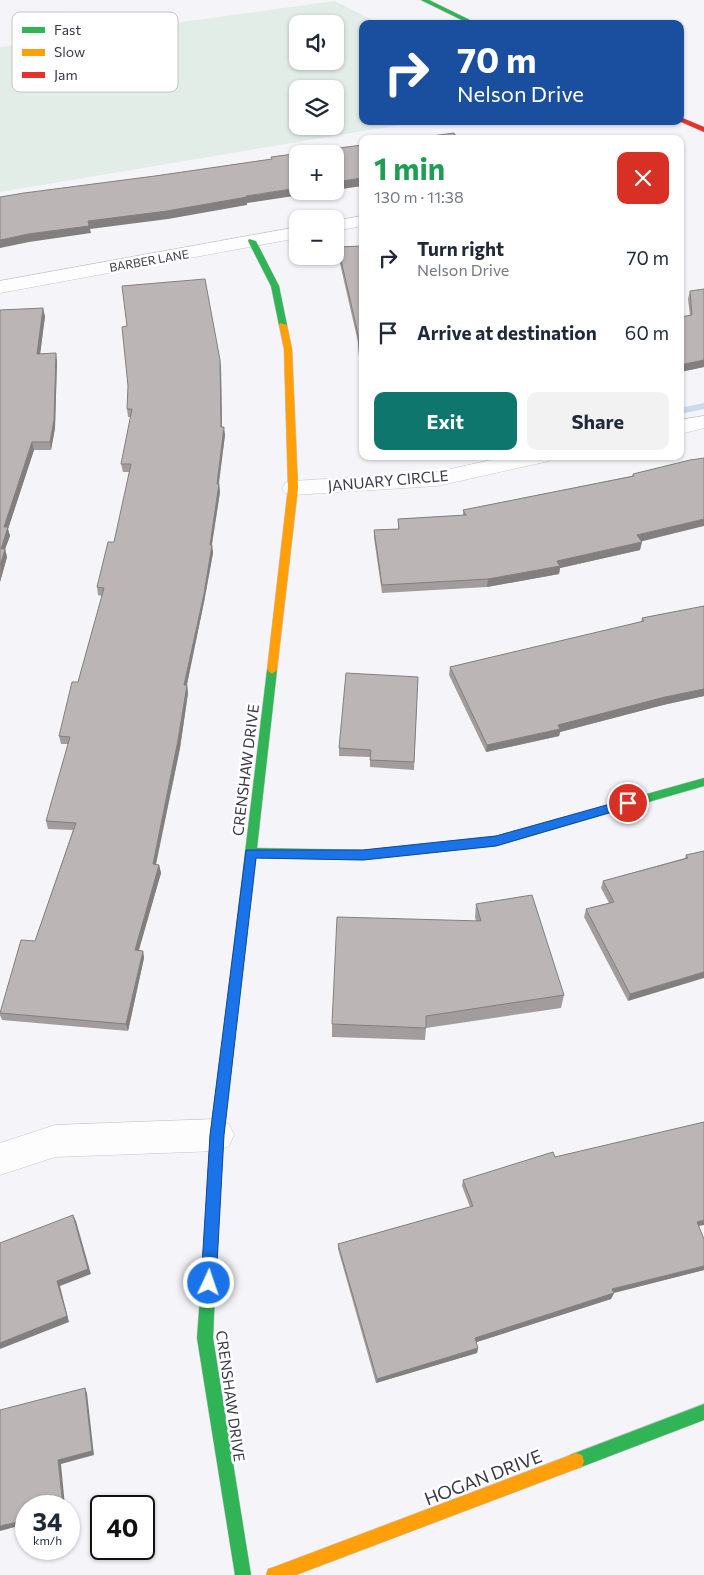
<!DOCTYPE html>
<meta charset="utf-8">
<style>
:root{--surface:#fff;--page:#f2f2f3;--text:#1f2937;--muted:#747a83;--accent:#0f766e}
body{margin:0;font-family:Commissioner,sans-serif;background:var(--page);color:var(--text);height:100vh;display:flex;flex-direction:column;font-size:19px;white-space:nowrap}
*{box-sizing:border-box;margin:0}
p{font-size:16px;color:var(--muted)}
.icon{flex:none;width:28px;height:28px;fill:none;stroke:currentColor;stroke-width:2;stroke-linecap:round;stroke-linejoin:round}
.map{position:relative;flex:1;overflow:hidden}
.details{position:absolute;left:359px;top:135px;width:325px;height:325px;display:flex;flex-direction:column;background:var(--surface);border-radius:10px;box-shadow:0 1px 4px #0004}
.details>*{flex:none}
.hud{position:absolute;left:359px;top:20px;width:325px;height:105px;border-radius:10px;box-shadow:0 1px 4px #0004;background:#1a4fa0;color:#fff;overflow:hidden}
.fabs{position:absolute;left:289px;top:15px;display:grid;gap:10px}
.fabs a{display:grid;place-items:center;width:55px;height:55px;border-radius:10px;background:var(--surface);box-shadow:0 1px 4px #0004;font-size:25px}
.speed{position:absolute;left:15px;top:1495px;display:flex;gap:10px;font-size:25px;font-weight:700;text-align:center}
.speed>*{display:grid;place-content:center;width:65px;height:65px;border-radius:50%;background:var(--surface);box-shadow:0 1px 4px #0004;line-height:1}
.speed small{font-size:12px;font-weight:400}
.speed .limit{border:2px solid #111;border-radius:8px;background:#fff;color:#111}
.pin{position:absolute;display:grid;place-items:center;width:42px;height:42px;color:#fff;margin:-21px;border:2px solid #fff;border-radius:50%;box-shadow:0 1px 5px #0007}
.me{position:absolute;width:55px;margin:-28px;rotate:3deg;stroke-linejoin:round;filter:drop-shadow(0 0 4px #0008)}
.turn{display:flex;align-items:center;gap:18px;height:105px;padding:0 15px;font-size:22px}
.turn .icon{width:65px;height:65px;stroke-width:2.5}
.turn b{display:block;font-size:35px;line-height:42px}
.round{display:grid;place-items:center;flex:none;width:52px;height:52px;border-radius:10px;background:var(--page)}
.overview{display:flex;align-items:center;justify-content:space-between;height:85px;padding:0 15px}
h1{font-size:30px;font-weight:700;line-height:38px;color:#1e9e55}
.button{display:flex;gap:10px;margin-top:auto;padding:10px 15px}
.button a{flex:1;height:58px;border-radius:10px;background:var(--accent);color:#fff;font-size:20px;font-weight:700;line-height:58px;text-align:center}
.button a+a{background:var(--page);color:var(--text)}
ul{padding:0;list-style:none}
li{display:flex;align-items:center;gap:15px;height:75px;padding:0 15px}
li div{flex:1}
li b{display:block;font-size:19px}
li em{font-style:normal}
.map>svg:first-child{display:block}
.green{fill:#e2ede7;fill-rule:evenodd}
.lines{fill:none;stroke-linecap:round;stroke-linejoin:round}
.stream{fill:#cadbee;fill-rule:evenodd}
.street-casing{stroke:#c6c4cc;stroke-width:1}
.fast-casing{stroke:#c6c4cc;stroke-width:1}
.slow-casing{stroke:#c6c4cc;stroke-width:1}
.jam-casing{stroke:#c6c4cc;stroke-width:1}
.street{fill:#fefdfe;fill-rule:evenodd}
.fast{fill:#30b455;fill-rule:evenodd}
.slow{fill:#ff9f0a;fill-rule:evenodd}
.jam{fill:#e5322d;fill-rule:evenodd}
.wall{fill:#a29c9d}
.shaded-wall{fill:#847f7f}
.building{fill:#bcb5b6;stroke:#847f7f}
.route{fill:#1a73e8;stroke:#114b97}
.labels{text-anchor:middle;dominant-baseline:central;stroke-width:5;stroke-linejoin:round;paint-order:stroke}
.far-street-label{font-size:12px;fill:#3a3845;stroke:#fff}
.street-label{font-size:15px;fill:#3a3845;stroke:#fff}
.near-street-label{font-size:18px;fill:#3a3845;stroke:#fff}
.key{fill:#fff;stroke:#c4c3c7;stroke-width:1}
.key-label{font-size:14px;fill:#3a3845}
</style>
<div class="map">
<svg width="704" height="1575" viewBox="0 0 704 1575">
<rect width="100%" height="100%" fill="#f5f4f9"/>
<path class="green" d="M335,1L380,24H362V121H423L0,192V47ZM298,24H335V61H298ZM298,89H335V126H298Z"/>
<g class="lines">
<polygon class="stream" points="704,403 704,409 680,414 680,408"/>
<g class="street-casing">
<g id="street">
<polygon points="362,216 362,226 335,231 335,221"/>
<polygon points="298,227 298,238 0,293 0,281"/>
<polygon points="704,416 704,428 680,434 680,420"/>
<polygon points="509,456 552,456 549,461 437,486 293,495 285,493 282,488 285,483 293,481 437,472"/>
<polygon points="217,1119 229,1124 234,1135 229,1146 217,1151 55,1157 0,1175 0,1143 55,1125"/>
</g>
</g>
<g class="fast-casing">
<g id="fast">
<polygon points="421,0 429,0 478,24 470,24"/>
<polygon points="249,239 256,241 279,286 287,325 286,327 279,325 271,286 248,241"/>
<polygon points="272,666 277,670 257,848 363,850 496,836 704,778 704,786 496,846 363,860 256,858 235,1036 234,1040 229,1042 224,1040 223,1036 267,670"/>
<polygon points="209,1263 214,1265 216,1270 213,1338 251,1575 235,1575 197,1338 202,1270 204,1265"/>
<polygon points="704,1404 704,1420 576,1469 570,1467 568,1461 570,1455"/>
</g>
</g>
<g class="slow-casing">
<g id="slow">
<polygon points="280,323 287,325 292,349 298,488 277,670 272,674 267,670 288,488 284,349 279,325"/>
<polygon points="576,1453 582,1455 584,1461 582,1467 576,1469 296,1575 266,1575 268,1569 274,1567"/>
</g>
</g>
<g class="jam-casing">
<g id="jam">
<polygon points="680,117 704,127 704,132 679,121"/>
<polygon points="229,1030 234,1032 235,1036 224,1135 216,1270 214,1275 209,1277 204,1275 202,1270 210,1135 223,1036 224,1032"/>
</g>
</g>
<use href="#street" class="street"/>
<use href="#fast" class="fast"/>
<use href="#slow" class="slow"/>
<use href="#jam" class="jam"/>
</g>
<g class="wall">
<polygon points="362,246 362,370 360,370 358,342 338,255 338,247"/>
<polygon points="690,291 704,367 680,372 680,317 690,316 688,299"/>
<polygon points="0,310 45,316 40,354 57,361 55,428 51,450 34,450 8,529 10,536 5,549 7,557 0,582"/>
<polygon points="221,367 222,427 225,435 219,484 220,492 212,545 213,553 204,602 187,685 188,693 180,748 156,865 159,865 161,873 138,951 143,951 144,958 128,1031 2,1020 0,1015 0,1012 35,941 73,830 48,829 46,821 68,744 61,744 59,736 78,682 102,596 98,595 97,587 114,542 130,472 123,472 121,464 131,417 128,417 127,409"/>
<polygon points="690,460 641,542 640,550 560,568 559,574 487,587 382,593 374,538 374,530 398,529 398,519 463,515 463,510 632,476 633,474"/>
<polygon points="704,606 704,696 663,705 560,732 559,736 486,752 449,675 450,667 641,622 642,618"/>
<polygon points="418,677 414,770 370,767 370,757 339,756 339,748"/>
<polygon points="704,851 628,1001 584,917 586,909 609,903 601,888 603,881 685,858 686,855"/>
<polygon points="476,904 564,995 561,1008 426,1028 425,1040 332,1037 332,1024 476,921 475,917"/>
<polygon points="555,1157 699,1226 704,1270 614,1293 611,1299 476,1342 478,1348 477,1353 376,1383 338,1249 338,1244 470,1207 462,1186 463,1180"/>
</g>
<g class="shaded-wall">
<polygon points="362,178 362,186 335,190 335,182"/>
<polygon points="298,188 298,191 327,191 247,203 247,205 168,219 90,229 91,233 29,242 0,248 0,240 88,221"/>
<polygon points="43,308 45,316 39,363 37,354"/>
<polygon points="56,353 57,361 55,428 51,450 50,442"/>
<polygon points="220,360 221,367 222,435 221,427"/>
<polygon points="704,360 704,367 680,372 680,365"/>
<polygon points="224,427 225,435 218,487 219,484 220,492 211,549 212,545 213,553 204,602 185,693 184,685 210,545"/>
<polygon points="32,442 34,450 8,529 10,536 5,549 7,557 0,582 1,549 4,527"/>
<polygon points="704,519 704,526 635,543 637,535"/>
<polygon points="642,542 640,550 560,568 559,574 487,587 488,579 557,561"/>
<polygon points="187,685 188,693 180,748 154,872 153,864"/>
<polygon points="704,689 704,696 663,705 560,732 559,736 486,752 487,745 558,725 665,697"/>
<polygon points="159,865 161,873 137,957 135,950"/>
<polygon points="143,951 144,958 128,1031 126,1024"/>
<polygon points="704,972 704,978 628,1001 630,994"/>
<polygon points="73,1215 76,1221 91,1274 60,1286 69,1322 0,1349 0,1343 57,1281"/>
<polygon points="704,1220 704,1225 694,1227 697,1222"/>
<polygon points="704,1266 704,1270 609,1294 612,1289"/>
<polygon points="614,1293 611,1299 474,1343 475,1338"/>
<polygon points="478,1348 477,1353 376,1383 377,1379"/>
<polygon points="85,1388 87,1393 94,1455 61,1464 65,1506 63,1506 58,1460"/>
<polygon points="26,1520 26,1524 0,1531 0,1526"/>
</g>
<g class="building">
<polygon points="454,133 458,139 410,139"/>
<polygon points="362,145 362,178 335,182 335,154 298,154 298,188 246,196 247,197 167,211 88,221 89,226 28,234 0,240 0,197 24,193 155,176 272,159 271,157"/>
<polygon points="362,246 362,362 360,363 358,334 338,247"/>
<polygon points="205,279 220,360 221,427 224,427 217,484 219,484 210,545 212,545 204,594 184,685 187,685 178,740 153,864 159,865 135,950 143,951 126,1024 0,1013 21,940 35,941 76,823 46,821 70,737 59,736 72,682 78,682 104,588 97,587 108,542 114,542 131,464 121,464 132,409 127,409 128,386 122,327 127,326 122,286"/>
<polygon points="704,289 704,360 680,365 680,317 692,315 690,291"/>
<polygon points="43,308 37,354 56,353 54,420 50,442 32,442 4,527 8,527 1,549 5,549 0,566 0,310"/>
<polygon points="704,458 704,519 637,535 642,542 557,561 560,566 488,579 382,585 374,530 399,529 398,519 466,515 463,510 634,476 633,474 690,460"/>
<polygon points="704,606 704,689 665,697 558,725 560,729 487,745 450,667 644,621 642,618"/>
<polygon points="346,673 418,677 414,762 370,760 371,750 339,748"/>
<polygon points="704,851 704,972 630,994 586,909 614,902 603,881 688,858 686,855"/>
<polygon points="532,895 564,995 426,1016 426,1028 332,1024 337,917 481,921 476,904"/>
<polygon points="704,1122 704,1220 697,1222 704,1239 704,1266 612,1289 614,1293 475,1338 478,1348 377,1379 338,1244 473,1206 463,1180 553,1152 555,1157"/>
<polygon points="73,1215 88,1269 57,1281 67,1316 0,1343 0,1243"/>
<polygon points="85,1388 92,1451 58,1460 63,1506 26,1506 26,1520 0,1526 0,1410"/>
</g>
<polygon class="route" points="628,799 634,803 632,806 496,846 363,860 256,858 224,1135 216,1283 214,1288 209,1290 204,1288 201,1283 210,1135 246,850 363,850 496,836"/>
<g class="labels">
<g class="far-street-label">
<text transform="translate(149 260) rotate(-10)">BARBER LANE</text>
</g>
<g class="street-label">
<text transform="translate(388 480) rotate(-5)">JANUARY CIRCLE</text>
<text transform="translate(245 770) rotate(-83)">CRENSHAW DRIVE</text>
<text transform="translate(231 1396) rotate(82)">CRENSHAW DRIVE</text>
</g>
<g class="near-street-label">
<text transform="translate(483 1477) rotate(-21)">HOGAN DRIVE</text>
</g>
</g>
<rect x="12" y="12" width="166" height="80" rx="8" class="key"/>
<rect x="22" y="27" width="23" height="6" fill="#30b455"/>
<rect x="22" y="49" width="23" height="7" fill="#ff9f0a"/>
<rect x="22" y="72" width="23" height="6" fill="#e5322d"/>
<g class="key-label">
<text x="54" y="35">Fast</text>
<text x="54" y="57">Slow</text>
<text x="54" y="80">Jam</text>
</g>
</svg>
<div class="fabs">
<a><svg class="icon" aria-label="sound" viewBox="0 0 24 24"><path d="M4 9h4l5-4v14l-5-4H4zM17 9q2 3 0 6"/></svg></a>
<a><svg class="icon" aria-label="layers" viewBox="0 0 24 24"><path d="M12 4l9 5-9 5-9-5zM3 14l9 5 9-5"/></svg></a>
<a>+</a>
<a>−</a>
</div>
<div class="speed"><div>34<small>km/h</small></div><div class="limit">40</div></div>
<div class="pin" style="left:628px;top:803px;background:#d93025"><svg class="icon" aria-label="arrive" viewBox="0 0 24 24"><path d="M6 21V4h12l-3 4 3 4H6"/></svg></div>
<svg class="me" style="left:209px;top:1283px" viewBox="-20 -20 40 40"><circle r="17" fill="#1a73e8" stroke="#fff" stroke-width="3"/><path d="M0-11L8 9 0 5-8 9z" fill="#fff"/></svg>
<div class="hud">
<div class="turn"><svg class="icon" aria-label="right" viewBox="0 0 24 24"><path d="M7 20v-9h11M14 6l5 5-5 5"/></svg><div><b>70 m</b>Nelson Drive</div></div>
</div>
<section class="details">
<div class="overview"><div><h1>1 min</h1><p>130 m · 11:38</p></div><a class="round" style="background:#d93025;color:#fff"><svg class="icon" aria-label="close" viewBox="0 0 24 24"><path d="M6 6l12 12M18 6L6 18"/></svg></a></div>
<ul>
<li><svg class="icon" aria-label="right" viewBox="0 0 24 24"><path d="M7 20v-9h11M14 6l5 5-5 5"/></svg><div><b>Turn right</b><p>Nelson Drive</p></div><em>70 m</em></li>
<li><svg class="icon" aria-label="arrive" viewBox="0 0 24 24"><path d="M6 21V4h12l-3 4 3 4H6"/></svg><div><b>Arrive at destination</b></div><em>60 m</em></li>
</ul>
<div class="button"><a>Exit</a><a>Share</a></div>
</section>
</div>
